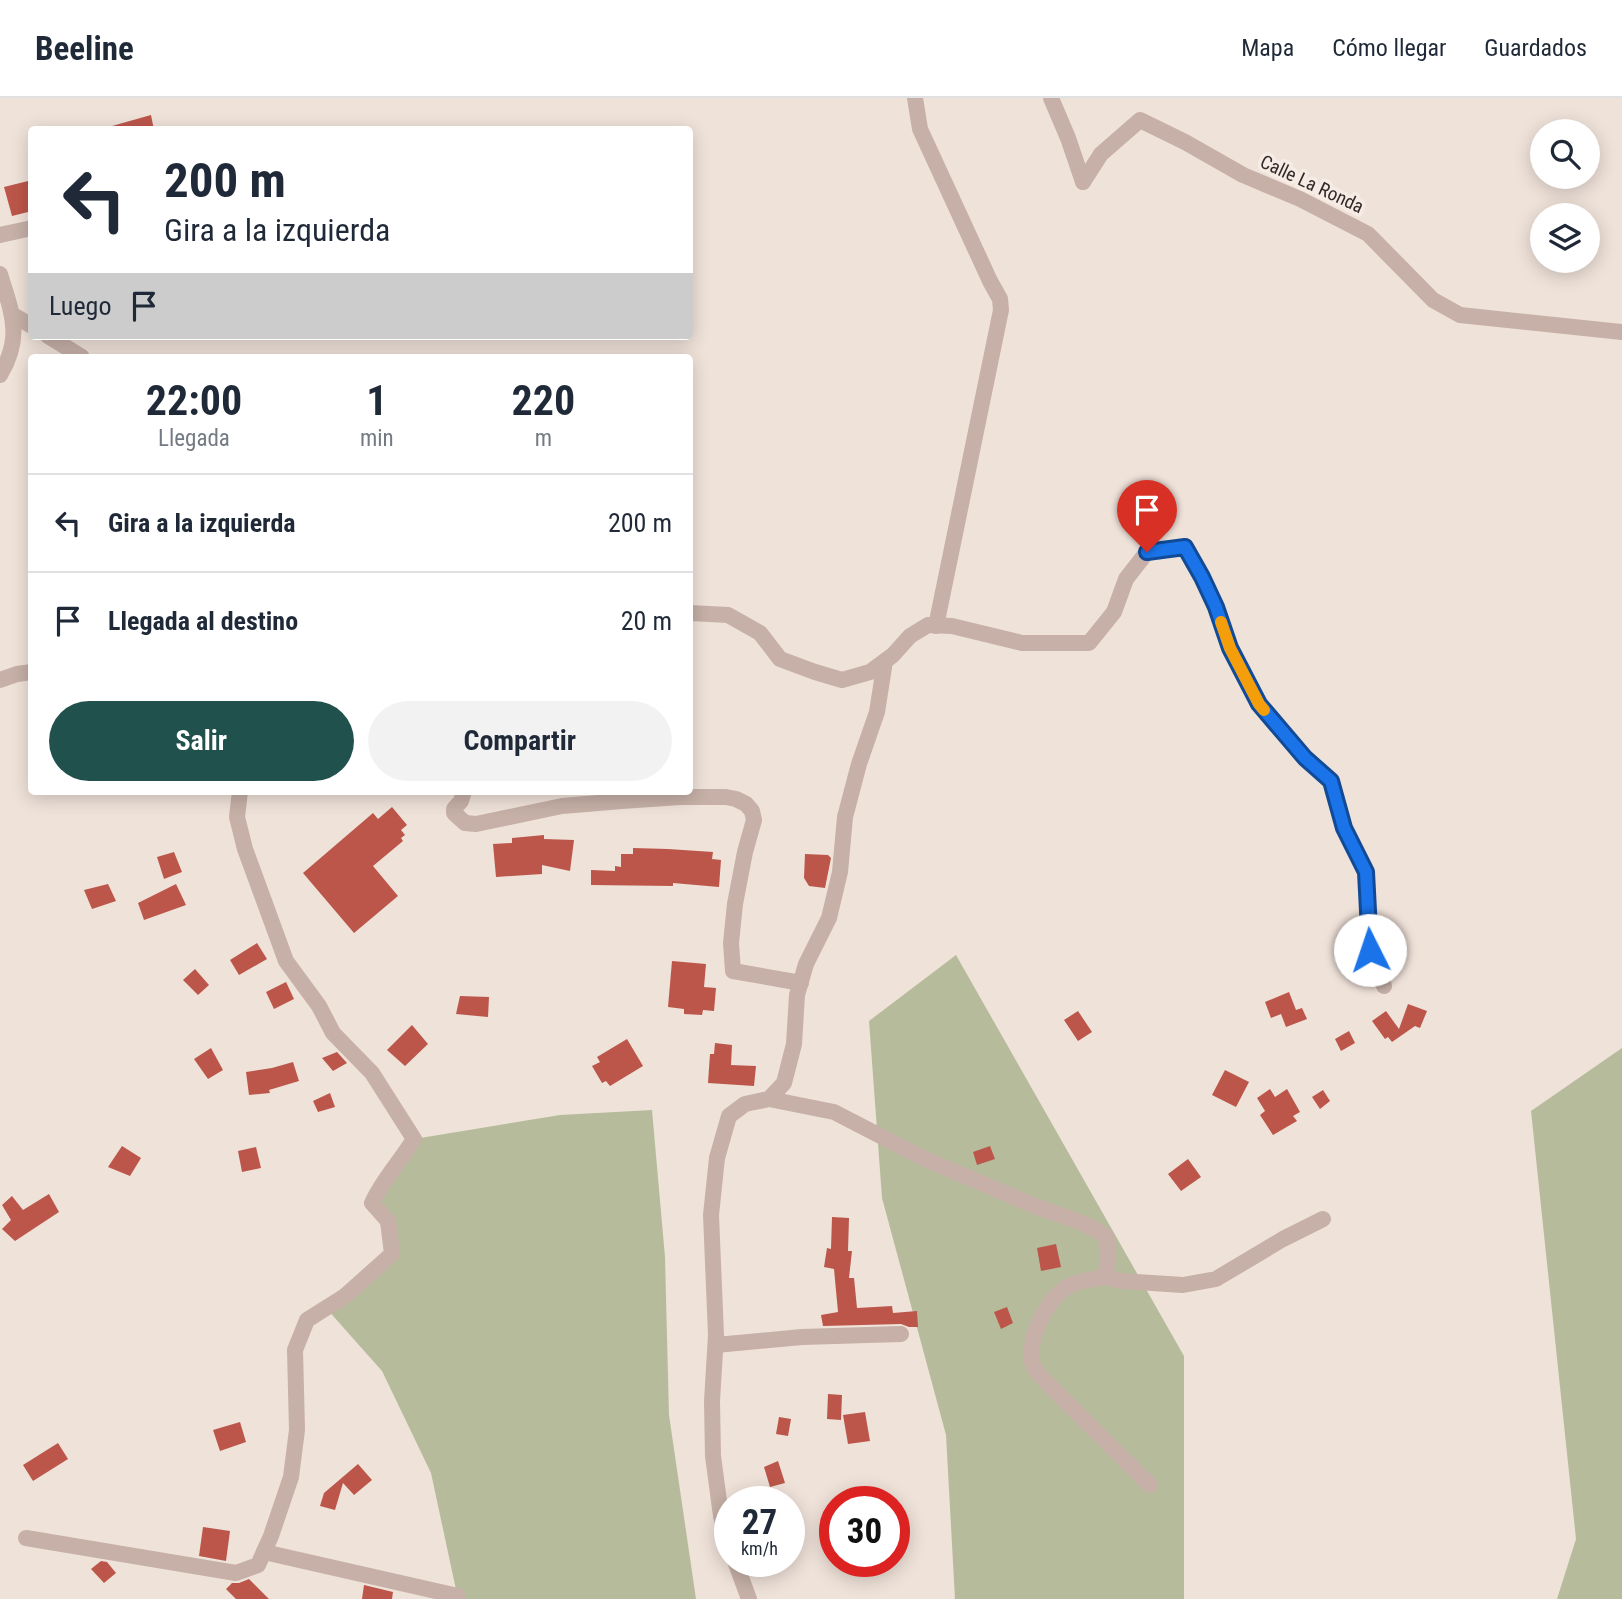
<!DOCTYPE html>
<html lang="es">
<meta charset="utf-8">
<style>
:root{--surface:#fff;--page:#f2f2f3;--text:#1f2937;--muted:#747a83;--line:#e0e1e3;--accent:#20514d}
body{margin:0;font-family:"Roboto Condensed",sans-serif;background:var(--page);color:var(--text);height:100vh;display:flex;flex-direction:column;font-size:26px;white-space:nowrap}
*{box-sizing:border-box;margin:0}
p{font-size:23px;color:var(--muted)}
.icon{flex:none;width:38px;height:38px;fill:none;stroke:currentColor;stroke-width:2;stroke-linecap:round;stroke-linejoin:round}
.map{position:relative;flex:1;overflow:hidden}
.sheet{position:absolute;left:28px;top:256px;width:665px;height:441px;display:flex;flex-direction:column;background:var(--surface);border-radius:7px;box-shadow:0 4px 18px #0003}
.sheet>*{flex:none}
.top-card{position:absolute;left:28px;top:28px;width:665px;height:214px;border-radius:7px;box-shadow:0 4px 18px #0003;background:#fff;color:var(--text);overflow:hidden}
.buttons{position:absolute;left:1530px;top:21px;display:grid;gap:14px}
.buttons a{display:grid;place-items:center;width:70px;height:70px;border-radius:50%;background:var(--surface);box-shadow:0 4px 18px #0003;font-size:35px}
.speed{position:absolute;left:714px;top:1388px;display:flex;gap:14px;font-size:35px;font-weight:700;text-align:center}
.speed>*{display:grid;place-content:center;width:91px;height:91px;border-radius:50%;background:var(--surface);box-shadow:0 4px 18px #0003;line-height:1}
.speed small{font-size:18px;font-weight:400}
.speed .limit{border:10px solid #d22;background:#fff;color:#111}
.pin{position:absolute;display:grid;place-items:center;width:60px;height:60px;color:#fff;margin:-72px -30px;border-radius:50% 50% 50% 0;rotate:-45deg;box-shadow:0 0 7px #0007}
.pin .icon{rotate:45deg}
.me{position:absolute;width:77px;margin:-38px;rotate:356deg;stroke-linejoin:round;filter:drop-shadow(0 0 5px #0008)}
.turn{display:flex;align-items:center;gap:24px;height:147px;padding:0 21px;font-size:32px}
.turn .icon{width:91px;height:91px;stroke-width:2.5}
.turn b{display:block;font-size:49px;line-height:60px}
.then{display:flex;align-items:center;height:66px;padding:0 21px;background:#0003;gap:14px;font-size:26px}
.eta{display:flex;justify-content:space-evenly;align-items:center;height:119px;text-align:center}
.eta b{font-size:42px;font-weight:700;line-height:49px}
.action{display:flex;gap:14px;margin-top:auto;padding:14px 21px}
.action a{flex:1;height:80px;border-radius:42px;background:var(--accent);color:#fff;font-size:28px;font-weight:700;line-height:80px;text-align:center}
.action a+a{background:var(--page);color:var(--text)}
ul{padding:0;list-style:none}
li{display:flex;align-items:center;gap:21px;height:98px;padding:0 21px;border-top:2px solid var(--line)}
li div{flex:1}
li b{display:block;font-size:26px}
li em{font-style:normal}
header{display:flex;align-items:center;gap:42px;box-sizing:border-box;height:98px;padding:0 35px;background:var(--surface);border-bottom:2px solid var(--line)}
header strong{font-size:33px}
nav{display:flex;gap:38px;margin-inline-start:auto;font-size:24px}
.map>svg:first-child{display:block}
.green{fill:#b6bc9b}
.building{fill:#bc564a}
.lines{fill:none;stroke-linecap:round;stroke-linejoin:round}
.minor{stroke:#c6b0a7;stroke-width:16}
.route-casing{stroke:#114b97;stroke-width:18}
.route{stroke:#1a73e8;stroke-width:12}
.slow{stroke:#f59e0b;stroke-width:12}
.labels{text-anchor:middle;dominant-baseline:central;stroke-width:7;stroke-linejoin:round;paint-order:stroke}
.street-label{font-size:19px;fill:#332927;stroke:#f7ece5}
</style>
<header>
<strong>Beeline</strong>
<nav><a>Mapa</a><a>Cómo llegar</a><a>Guardados</a></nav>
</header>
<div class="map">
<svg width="1622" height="1501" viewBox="0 0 1622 1501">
<rect width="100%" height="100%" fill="#efe2d9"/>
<g class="green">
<polygon points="956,857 1184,1258 1184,1501 955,1501 946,1337 882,1100 869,923"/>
<polygon points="1622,950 1622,1501 1557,1501 1576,1441 1531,1013"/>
<polygon points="652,1012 665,1159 669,1317 696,1501 458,1501 431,1375 382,1273 326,1210 392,1156 372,1105 414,1041 560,1017"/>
</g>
<g class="building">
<polygon points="151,17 154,32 112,32 112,28"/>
<polygon points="32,82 32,113 12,118 4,89"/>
<polygon points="392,709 407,727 401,732 405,737 401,740 403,743 373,768 398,798 354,835 303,775 373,715 378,721"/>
<polygon points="544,737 544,741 574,742 570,773 542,767 542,776 496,779 493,746 512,745 512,740"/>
<polygon points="633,750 668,751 713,754 712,761 721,762 719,789 673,785 673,788 591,787 591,772 615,773 615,768 621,769 621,756 633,756"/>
<polygon points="174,754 182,774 164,781 157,759"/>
<polygon points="805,756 828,757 831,760 825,790 809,788 804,780"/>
<polygon points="108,786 116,803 92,811 84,792"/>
<polygon points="176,786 186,807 144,822 138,805"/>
<polygon points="257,845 267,861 239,877 230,862"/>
<polygon points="672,863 706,866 704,889 716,890 714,913 703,912 702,917 684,916 684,911 668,909"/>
<polygon points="195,871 209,887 198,897 183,882"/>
<polygon points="286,884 294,901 274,911 266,894"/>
<polygon points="1289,894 1296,912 1302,910 1307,921 1286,929 1281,916 1271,920 1265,904"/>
<polygon points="460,898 489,899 488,919 456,916"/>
<polygon points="1408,906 1427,913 1420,930 1415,928 1392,944 1388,939 1385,941 1372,923 1386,913 1399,931"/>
<polygon points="1078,913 1092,934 1078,943 1064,922"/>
<polygon points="412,927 428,946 405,968 387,952"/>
<polygon points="1349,933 1355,945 1341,953 1335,941"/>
<polygon points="627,941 643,968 610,988 606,983 602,985 592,968 600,964 597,959"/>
<polygon points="715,945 732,947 731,967 756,968 754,988 708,985 710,956 714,956"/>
<polygon points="211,950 223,972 208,981 194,961"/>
<polygon points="337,954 347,965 333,973 322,960"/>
<polygon points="293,964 299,983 269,992 270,995 249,997 246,974 272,970"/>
<polygon points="1225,972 1249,984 1236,1009 1212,997"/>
<polygon points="1270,991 1275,999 1287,991 1300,1014 1293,1018 1297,1023 1273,1037 1260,1017 1265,1013 1257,1000"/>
<polygon points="1323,992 1330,1003 1320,1011 1312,999"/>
<polygon points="330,995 335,1009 318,1014 313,1003"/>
<polygon points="122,1048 141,1060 130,1078 108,1069"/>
<polygon points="990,1048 995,1061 977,1067 973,1054"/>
<polygon points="256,1049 261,1070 242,1074 238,1053"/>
<polygon points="1188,1061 1201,1079 1181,1093 1168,1076"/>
<polygon points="49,1096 59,1114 15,1143 2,1131 11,1122 2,1107 12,1098 23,1112"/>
<polygon points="832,1119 849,1120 848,1153 852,1153 849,1180 854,1180 857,1210 892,1208 893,1215 917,1213 918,1229 909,1229 901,1226 823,1228 821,1217 838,1214 834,1171 824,1169 827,1150 831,1151"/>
<polygon points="1056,1146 1061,1169 1041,1173 1037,1150"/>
<polygon points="1007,1209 1013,1225 1001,1231 994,1214"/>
<polygon points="828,1296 842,1297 841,1322 827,1321"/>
<polygon points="865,1314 870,1343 848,1346 843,1317"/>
<polygon points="779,1319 791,1321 788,1338 776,1336"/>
<polygon points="240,1324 246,1344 220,1353 213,1332"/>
<polygon points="58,1345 68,1361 33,1383 23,1367"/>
<polygon points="778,1363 785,1385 770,1389 764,1369"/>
<polygon points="358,1366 372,1382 354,1397 343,1385 335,1412 320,1408 324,1395"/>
<polygon points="203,1429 230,1433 226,1463 199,1458"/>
<polygon points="101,1463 107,1464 116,1475 104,1485 91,1471"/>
<polygon points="249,1481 269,1501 236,1501 226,1491 232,1485 239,1485"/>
<polygon points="364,1487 393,1494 392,1501 362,1501"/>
</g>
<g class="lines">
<g class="minor">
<polyline points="915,0 920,31 990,183 1000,201 1001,212 936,528"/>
<polyline points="1051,0 1068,40 1083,84"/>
<polyline points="1083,84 1101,56 1140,22 1185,44 1243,77 1300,101 1368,136 1433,202 1460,217 1622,234"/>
<polyline points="0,137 32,130"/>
<path d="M0,176C12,215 23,239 0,277"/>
<polyline points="13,217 32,228"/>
<polyline points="48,238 82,259"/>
<polyline points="690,515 728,517 760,535 780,561 815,574 842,582 870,574 893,557 910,538 928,527 952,528 1022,545 1089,545 1114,514 1126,481 1147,454 1185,449 1202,479 1216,509 1230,550 1259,606 1305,660 1331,683 1344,730 1366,773 1370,853 1384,888"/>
<polyline points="0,582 17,576 32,574"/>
<polyline points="464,693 461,703 454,711 454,715 465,725 476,726 562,708 622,703 680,699 726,699 736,701 746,706 752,713 754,722 745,754 735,806 731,845 733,873 801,885"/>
<polyline points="769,1001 834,1014 925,1061 1037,1109 1083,1125 1106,1138 1108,1150 1106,1179 1121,1183 1183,1187 1216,1181 1283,1141 1323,1121"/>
<path d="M1106,1179C1094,1181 1080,1182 1069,1188C1048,1197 1023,1247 1034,1269C1037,1275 1044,1281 1048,1286L1150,1387"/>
<polyline points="716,1247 802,1239 901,1236"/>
<path d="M26,1440L236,1475L258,1467L271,1438L291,1379L297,1332L295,1252L307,1222L345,1198L392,1156L388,1123L372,1105C383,1081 400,1064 414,1041L372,975L333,935L319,908L286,863L245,751L237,719L240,693"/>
<polyline points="730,1449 721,1418 713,1358 712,1303 716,1237 711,1117 717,1060 729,1018 745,1006 769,1001 784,985 794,946 797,897 806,866 829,820 840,774 845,719 859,666 877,614 885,563"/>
<polyline points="264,1454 458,1498"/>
<polyline points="735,1463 749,1501"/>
</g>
</g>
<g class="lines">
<g class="route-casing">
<polyline id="route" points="1147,454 1185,449 1202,479 1216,509 1230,550 1259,606 1305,660 1331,683 1344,730 1366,774 1370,852"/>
</g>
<use href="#route" class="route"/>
<polyline class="slow" points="1221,524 1230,550 1259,606 1264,612"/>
</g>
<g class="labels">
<g class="street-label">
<text transform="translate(1312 86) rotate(25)">Calle La Ronda</text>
</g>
</g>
</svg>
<div class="buttons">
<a><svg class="icon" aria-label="search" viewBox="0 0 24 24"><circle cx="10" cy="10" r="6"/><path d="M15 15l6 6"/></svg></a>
<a><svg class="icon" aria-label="layers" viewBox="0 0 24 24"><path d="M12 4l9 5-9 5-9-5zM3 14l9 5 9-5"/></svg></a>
</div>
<div class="speed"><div>27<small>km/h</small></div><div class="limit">30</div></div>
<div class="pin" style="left:1147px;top:454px;background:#d93025"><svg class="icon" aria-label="arrive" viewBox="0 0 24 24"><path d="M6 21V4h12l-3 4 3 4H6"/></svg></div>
<svg class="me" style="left:1370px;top:852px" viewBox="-20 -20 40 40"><circle r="19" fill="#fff"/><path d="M0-13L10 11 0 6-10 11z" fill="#1a73e8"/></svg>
<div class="top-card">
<div class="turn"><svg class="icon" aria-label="left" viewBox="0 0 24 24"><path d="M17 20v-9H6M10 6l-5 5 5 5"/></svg><div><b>200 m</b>Gira a la izquierda</div></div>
<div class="then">Luego<svg class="icon" aria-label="arrive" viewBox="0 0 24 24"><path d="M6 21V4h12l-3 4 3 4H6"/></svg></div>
</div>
<section class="sheet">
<div class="eta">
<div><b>22:00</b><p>Llegada</p></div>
<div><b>1</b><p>min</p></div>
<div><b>220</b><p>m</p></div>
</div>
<ul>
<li><svg class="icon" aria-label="left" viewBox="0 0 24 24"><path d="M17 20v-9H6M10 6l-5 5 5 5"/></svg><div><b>Gira a la izquierda</b></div><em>200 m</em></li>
<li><svg class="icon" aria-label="arrive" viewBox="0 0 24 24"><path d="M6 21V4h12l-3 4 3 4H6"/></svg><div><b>Llegada al destino</b></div><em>20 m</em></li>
</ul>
<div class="action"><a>Salir</a><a>Compartir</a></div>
</section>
</div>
